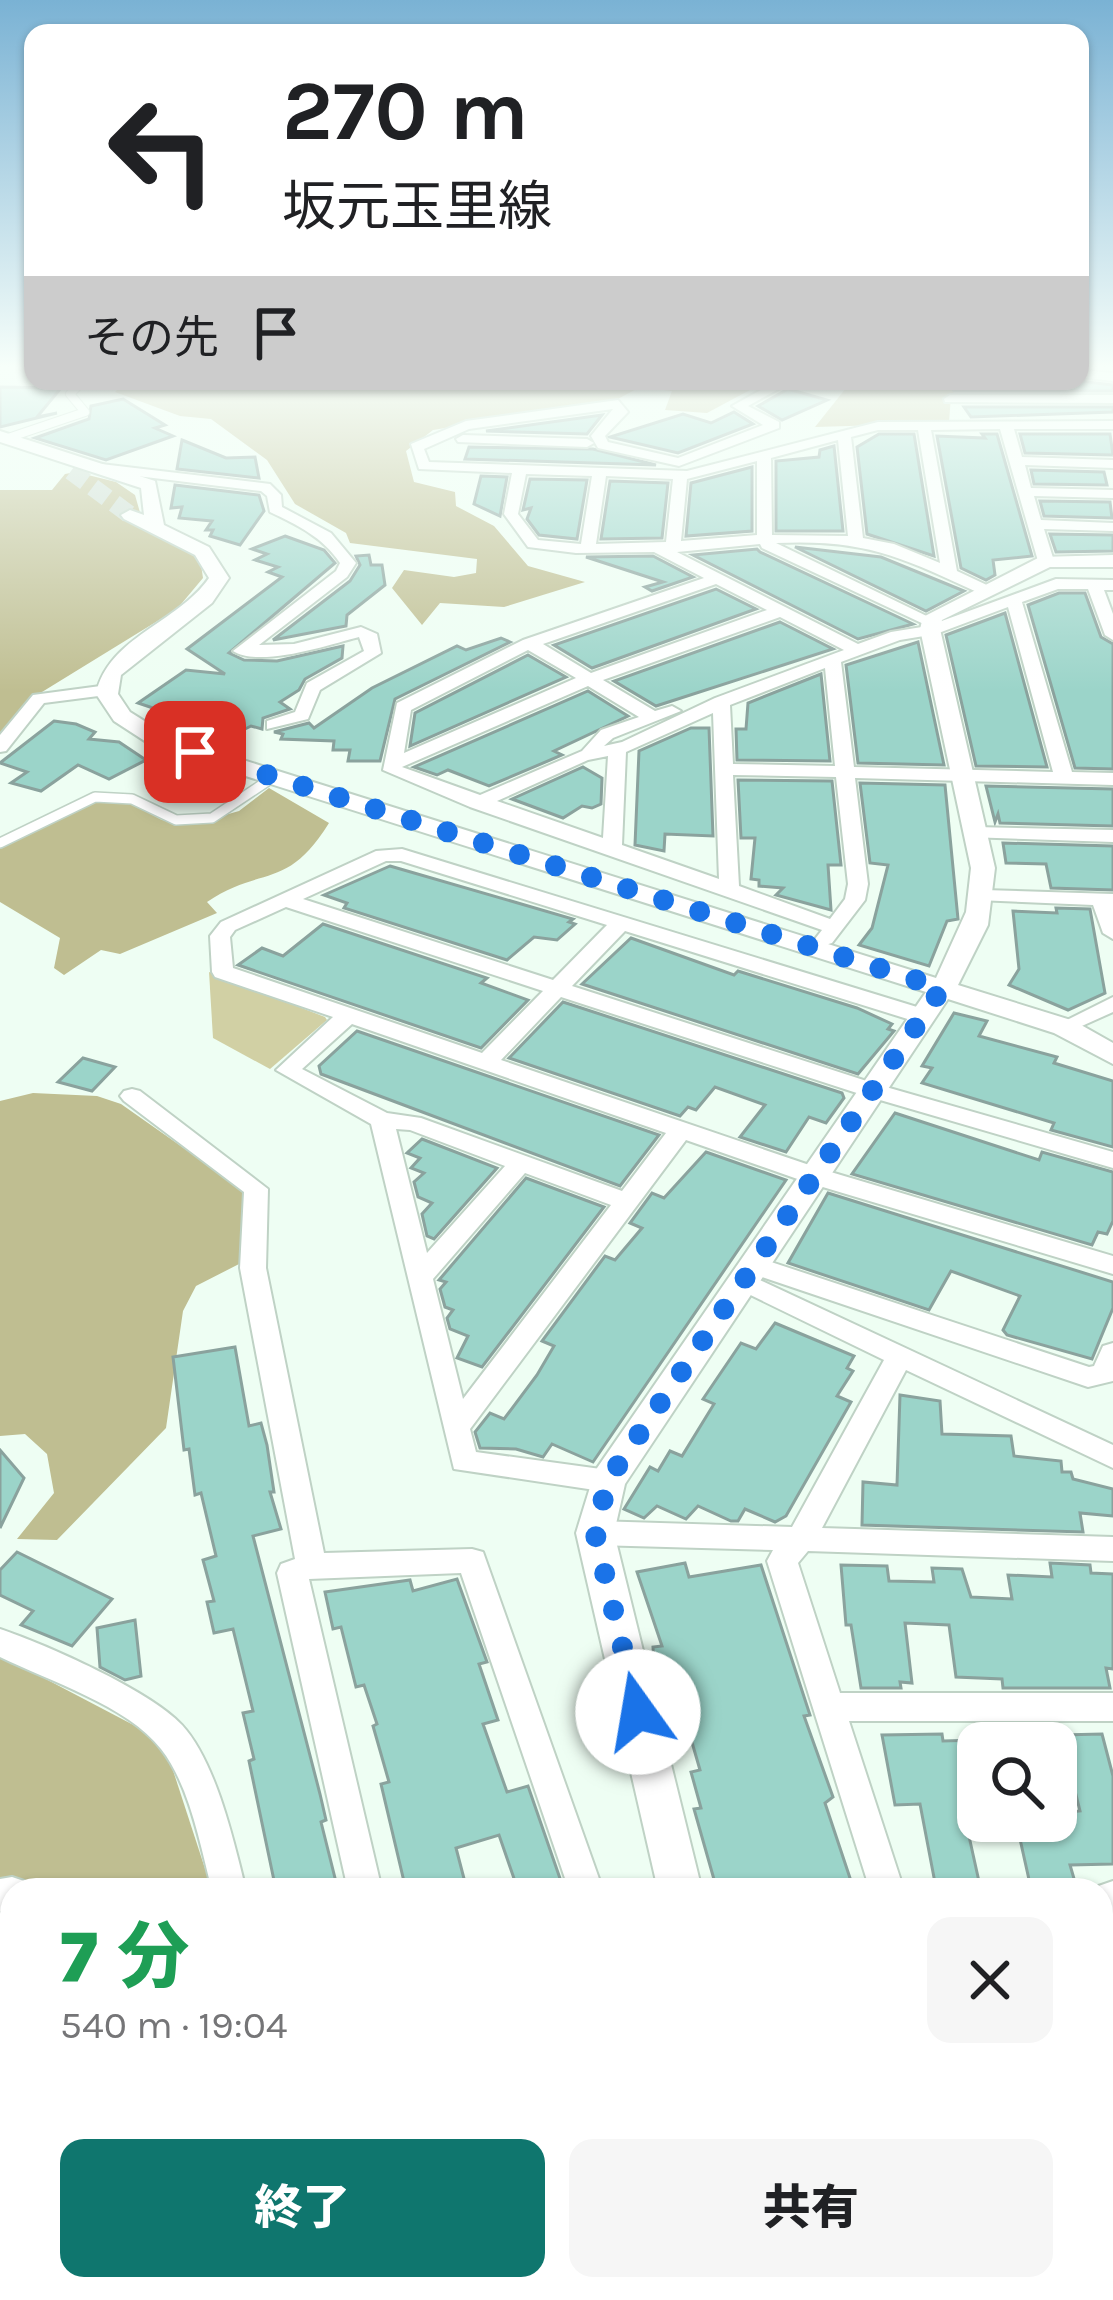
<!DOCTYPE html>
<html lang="ja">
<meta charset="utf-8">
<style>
:root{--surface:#fff;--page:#f6f6f6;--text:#202124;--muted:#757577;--accent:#0f766e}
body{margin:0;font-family:Karla,"Noto Sans JP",sans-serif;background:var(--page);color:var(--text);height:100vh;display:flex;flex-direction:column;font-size:45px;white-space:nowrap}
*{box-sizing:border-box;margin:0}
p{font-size:39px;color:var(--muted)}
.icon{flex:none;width:66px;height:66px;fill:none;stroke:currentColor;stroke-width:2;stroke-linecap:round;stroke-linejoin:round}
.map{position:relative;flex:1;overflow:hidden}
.details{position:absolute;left:0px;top:1878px;width:1113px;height:423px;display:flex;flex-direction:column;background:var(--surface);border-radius:36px 36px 0 0;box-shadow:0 3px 9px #0004}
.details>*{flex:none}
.hud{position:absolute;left:24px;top:24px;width:1065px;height:366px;border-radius:24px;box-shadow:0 3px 9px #0004;background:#fff;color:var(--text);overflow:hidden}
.buttons{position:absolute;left:957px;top:1722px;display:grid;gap:24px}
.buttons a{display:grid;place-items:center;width:120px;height:120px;border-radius:24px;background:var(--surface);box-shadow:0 3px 9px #0004;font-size:60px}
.pin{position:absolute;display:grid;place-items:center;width:102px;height:102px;color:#fff;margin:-51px;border-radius:24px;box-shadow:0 6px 18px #0006}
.me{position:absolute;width:132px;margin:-66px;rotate:347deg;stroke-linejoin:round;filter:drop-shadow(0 0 9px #0008)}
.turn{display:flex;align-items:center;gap:42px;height:252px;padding:0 60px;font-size:54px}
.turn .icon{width:156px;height:156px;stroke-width:2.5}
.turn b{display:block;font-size:84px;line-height:102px}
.then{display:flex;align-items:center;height:114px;padding:0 60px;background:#0003;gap:24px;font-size:45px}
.round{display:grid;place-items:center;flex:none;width:126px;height:126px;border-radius:24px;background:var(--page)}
.headline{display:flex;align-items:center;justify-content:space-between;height:204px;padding:0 60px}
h1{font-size:72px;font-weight:800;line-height:90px;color:#1e9e55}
.action{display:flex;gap:24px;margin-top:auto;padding:24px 60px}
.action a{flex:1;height:138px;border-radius:24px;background:var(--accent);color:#fff;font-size:48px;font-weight:800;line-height:138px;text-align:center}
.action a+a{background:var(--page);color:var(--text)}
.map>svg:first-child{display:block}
.green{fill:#d1d0a4}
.forest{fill:#bfbe91}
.building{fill:#9bd4c9;stroke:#8aa29d;stroke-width:3}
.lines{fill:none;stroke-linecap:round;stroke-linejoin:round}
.tertiary-tunnel{stroke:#ccdad0;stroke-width:18;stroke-dasharray:18 9;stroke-linecap:butt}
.service-far1-casing{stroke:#bfd2c5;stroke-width:10}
.service-casing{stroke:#bfd2c5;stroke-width:12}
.minor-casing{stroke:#bfd2c5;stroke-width:4}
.tertiary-casing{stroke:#bfd2c5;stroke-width:4}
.service-far1{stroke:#fff;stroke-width:8}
.service{stroke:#fff;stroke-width:9}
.minor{fill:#fff;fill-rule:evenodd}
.tertiary{fill:#fff;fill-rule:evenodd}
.route{stroke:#1a73e8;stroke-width:21;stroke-dasharray:0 37.8}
</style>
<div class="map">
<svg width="1113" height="2300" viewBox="0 0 1113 2300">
<rect width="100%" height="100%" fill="#eefef3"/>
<polygon class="green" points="209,972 325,1017 327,1020 270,1069 213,1038"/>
<g class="forest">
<polygon points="127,381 767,381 707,413 665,410 672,391 640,387 616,400 433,430 406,451 414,482 455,492 456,506 494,526 528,566 585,582 504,607 440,603 422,625 392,588 404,570 454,577 476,573 477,559 350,543 346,533 295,504 267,460 211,419 180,416 115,392"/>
<polygon points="808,381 964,381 951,395 949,423 815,427 846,388"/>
<polygon points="76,472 116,482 135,495 141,516 200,558 203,578 177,609 29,700 18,720 0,737 0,490 52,490 65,474"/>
<path d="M269,788L329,823C287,891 262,865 207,902L217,913L120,954L101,950L64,975L54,968L60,938L0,902V847L100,800L128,802L162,820L190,825L239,811Z"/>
<polygon points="33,1093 97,1096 121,1104 242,1189 249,1200 241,1263 196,1286 183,1311 166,1428 57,1540 17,1539 54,1493 47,1454 25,1434 0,1436 0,1101"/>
<polygon points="0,1655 143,1730 168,1755 212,1890 0,1887"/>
</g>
<g class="building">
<polygon points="948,381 1079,381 1113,385 1113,391 954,391"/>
<polygon points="0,387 61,388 37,417 57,413 0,427"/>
<polygon points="788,389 827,400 782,420 758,406"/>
<polygon points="123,399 165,425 155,428 173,436 106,460 35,438 89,419 91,406"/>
<polygon points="964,407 1113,407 1113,412 971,417"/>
<polygon points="734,412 753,424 678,453 610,437 683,414 711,423"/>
<polygon points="602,415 587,434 486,431"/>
<polygon points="879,434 914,434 934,556 867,534 857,447"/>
<polygon points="982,434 997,434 1032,556 993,560 995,575 986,580 961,568 937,436 985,438"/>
<polygon points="1020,434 1110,434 1113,455 1025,453"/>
<polygon points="182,440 226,458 255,457 259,478 177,469"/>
<polygon points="834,446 843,531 776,531 776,461 819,457 820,450"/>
<polygon points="469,447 593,449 656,465 465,459"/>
<polygon points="752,467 752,531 686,536 691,483"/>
<polygon points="1031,470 1104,472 1107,485 1034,484"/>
<polygon points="481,476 507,477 500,516 474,504"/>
<polygon points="530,479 587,480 577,539 539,535 527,519 531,508 523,510"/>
<polygon points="610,481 668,483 662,538 601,539"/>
<polygon points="175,485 259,495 264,511 240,545 210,536 213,530 206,530 212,521 179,518 182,507 171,508"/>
<polygon points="1040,501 1110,502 1112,518 1044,516"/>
<polygon points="1050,534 1113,535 1113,551 1056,552"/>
<polygon points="285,536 324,550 335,563 229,653 244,660 277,661 343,646 342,658 305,679 299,690 280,702 290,709 263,718 262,729 251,726 233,735 138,703 186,670 225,674 187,649 282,577 268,572 278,567 255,560 267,554 252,549"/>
<polygon points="795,547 881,557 964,591 926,611"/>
<polygon points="757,549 760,552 913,624 858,639 693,555"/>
<polygon points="369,555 371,565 382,565 385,585 347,615 346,626 273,640 350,581 360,565 356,556"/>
<polygon points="653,556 693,577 652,591 645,587 663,582 586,557"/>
<polygon points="716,589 756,609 592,668 554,645"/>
<polygon points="1059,593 1085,593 1101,637 1113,644 1113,769 1075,768 1028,605"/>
<polygon points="1005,613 1047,767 976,766 946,635"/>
<polygon points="780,622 833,649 656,706 614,681"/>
<polygon points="501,638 510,642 395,699 380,761 348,761 350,750 333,750 334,741 281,739 283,734 274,732 309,723 314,728 372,688 457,646 466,650"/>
<polygon points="918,642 944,765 858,763 846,665"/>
<polygon points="528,655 566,677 410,746 415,713"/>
<polygon points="821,674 830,761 737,760 736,729 746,729 748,703"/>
<polygon points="588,691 628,716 554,751 562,755 489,786 448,770 437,775 414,767"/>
<polygon points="54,721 76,724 95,732 89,739 119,742 146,760 109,779 78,765 41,791 11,783 27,772 0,763"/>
<polygon points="691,728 709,728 713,836 665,834 664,851 635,845 639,751"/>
<polygon points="583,767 602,778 601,804 592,808 582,806 563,818 512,799"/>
<polygon points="738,780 832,781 841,865 828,865 831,910 776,895 783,888 759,886 759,880 751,879 755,838 741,838"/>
<polygon points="860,783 945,785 958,919 947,921 929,966 859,945 872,928 888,865 870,863"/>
<polygon points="986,786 1113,789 1113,826 1000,823 998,814 995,822"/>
<polygon points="1003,843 1113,846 1113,890 1051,888 1046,864 1006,863"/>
<polygon points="390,866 573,919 569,922 575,924 557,940 534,937 507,960 344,908 347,903 324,895"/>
<polygon points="1056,908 1090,909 1105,993 1068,1010 1009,985 1019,969 1013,911 1057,913"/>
<polygon points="323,924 487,978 481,983 528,1000 481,1048 238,965 262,948 283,956"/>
<polygon points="631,938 734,975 738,971 857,1008 892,1024 888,1029 894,1031 858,1074 582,984"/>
<polygon points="563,1002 842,1093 844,1098 826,1123 809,1117 786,1152 740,1137 765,1105 715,1087 696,1110 688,1107 680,1116 509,1058"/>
<polygon points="954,1013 987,1021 979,1036 1057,1057 1054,1063 1113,1081 1113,1147 1051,1130 1054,1123 922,1083 932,1068 922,1066"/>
<polygon points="357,1031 659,1135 620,1186 321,1074 319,1066"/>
<polygon points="83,1058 115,1067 92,1091 58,1082"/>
<polygon points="895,1113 1039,1160 1042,1152 1113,1172 1113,1221 1107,1234 1098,1232 1092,1245 852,1174"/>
<polygon points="422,1139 497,1168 434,1239 427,1236 422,1214 432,1203 418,1197 414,1182 424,1173 411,1168 420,1158 407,1153"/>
<polygon points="706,1152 786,1180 593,1462 552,1444 543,1457 516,1449 480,1448 475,1432 490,1413 504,1419 537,1375 554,1346 542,1341 605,1256 615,1260 642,1228 630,1223 652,1193 664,1198"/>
<polygon points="526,1178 604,1207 482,1367 457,1358 468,1336 450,1329 447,1318 453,1310 445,1307 440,1289 446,1282 439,1280"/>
<polygon points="828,1193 1113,1282 1113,1308 1092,1359 1007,1335 1003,1330 1020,1296 951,1271 929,1310 788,1263"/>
<polygon points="775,1323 854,1356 847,1368 853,1371 837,1396 851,1402 786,1516 775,1522 745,1509 738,1521 731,1521 698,1506 686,1519 657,1506 644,1518 624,1509 650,1467 658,1471 670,1451 682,1456 714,1404 703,1399 741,1343 756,1349"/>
<polygon points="235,1347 249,1426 261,1423 267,1445 274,1492 270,1492 281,1529 253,1536 320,1794 326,1820 321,1822 338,1890 276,1890 249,1761 254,1759 243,1713 253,1711 233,1629 214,1633 207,1602 214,1601 203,1560 216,1556 201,1493 195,1495 189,1449 184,1450 173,1357"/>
<polygon points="900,1395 940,1401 942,1434 1011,1436 1014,1456 1061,1461 1062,1472 1071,1472 1073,1479 1113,1489 1113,1516 1080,1513 1083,1532 862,1525 863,1482 897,1485"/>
<polygon points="0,1450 24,1478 0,1528"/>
<polygon points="17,1552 112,1599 72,1646 21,1625 33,1611 0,1595 0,1570"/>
<polygon points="685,1563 689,1577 761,1565 810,1715 804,1716 833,1797 825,1803 854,1890 717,1890 694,1809 701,1808 691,1772 700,1770 674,1680 655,1682 653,1647 662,1646 637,1572"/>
<polygon points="1050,1563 1090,1565 1091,1573 1113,1574 1113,1669 1106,1668 1110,1688 1003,1688 1002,1679 956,1677 949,1625 905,1623 912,1683 900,1682 901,1688 861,1688 851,1625 846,1625 841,1565 887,1566 889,1581 934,1582 932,1568 962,1569 971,1597 1012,1599 1008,1575 1052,1577"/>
<polygon points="457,1579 487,1662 479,1664 498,1720 483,1724 507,1792 528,1786 564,1890 518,1890 499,1835 456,1848 467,1890 406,1890 381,1784 389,1782 373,1726 377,1724 364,1685 356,1687 341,1627 333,1629 325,1592 410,1580 413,1591"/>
<polygon points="135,1620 141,1676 125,1680 100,1667 97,1628"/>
<polygon points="942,1734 943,1741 978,1740 978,1799 961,1800 980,1886 936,1888 920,1804 895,1805 882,1735"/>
<polygon points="1102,1734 1113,1776 1113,1864 1070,1865 1075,1882 1030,1884 1016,1821 1056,1821 1056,1813 1080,1811 1061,1735"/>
</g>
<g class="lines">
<polyline class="tertiary-tunnel" points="71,471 130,515"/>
<g class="service-far1-casing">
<polyline id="service-far1" points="8,438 85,412 70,394 83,381"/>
</g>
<g class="service-casing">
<polyline id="service" points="0,843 95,797 132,799 176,820 212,818 275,776"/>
</g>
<g class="minor-casing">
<g id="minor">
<polygon points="1080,370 1113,373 1113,381 1080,377"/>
<path d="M777,381H793L748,406L779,422V428L679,466L598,448L591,436L613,409L469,429L424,449L429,462L687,471L878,422L1113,421V429H1014L1022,457L1113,460V468L1025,465L1031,488L1113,490V498L1034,496L1041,520L1113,523V531L1044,529L1054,561L1046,566L1038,561L1000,429L931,430L957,571L991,587V593H979C901,557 866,539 776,543L939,622L1056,579L1113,580V590H1104L1113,614V640L1105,635L1088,589H1058L1022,602L1072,772L1113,773V785L855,778L868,884L865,900L832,943L825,945L815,939L822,930L470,807L383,770L397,703L523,640L704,578L654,552L576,553L528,547L504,514L512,473L419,469L411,444L466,421L618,400L628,412L605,436L608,442L678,458L763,425L732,406ZM878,430H918L940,563L894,544L863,538L851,437ZM838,440L848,536L772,535L771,458ZM757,461V535L681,541L687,479ZM526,474L592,476L581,544L538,540L518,514ZM606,476L673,479L666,542L596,544ZM760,544L762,548L928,626L891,632L858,644L677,552ZM716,584L767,610L591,673L543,644ZM1008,607L1053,772L854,767L841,662L900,640L936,634ZM780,617L844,650L715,698L622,742L604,746L613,738L681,711L672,706L655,711L603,680ZM528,650L576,678L404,753L411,710ZM825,668L835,766L733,764L730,705ZM588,686L639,717L601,730L582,751L480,795L402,767ZM713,713L719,879L622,845L626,752ZM608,756L603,838L497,801L588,760ZM733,775L836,777L848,884L845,899L830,919L739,886Z"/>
<polygon points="950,395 1113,395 1113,403 945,402 944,399"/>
<polygon points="463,435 587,439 594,443 587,447 458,442 456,439"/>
<path d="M101,464L270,484L281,495L282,507L331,533L356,563L347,577L259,645L294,644L361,627L377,634L381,653L320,690L308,719L267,729V721L295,712L307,683L364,651L359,637C328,645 260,668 233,651L336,571L340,563C323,537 297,525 270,512L267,496L261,491L96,471V465Z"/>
<polygon points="108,685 114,686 114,694 44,703 6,751 0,752 0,735 33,695"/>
<polygon points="975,827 1113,830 1113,842 968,837 968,829"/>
<path d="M402,849L930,1011L933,1016L930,1021H914L625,931L572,986L879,1085L1113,1152V1168L863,1095L561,997L501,1060L824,1170L1113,1256V1274L806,1182L686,1140L470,1429L476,1452L608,1470L618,1473L622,1481L618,1489L608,1492L454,1469L371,1124L276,1070L333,1017L215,977L212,972L210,936L221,922L376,851ZM386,861H401L607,925L553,980L303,899ZM286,907L543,991L482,1053L233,968L230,937L235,930ZM352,1024L666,1133L622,1191L421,1118L387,1113L302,1069ZM396,1129L410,1130L505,1166L427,1253ZM525,1173L611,1205L463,1399L433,1279Z"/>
<polygon points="984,890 1113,894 1113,939 1103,933 1093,905 977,900 977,892"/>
<polygon points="1113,997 1113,1012 1064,1034 1053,1027"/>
<polygon points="132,1089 140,1091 268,1189 266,1268 324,1553 472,1549 483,1552 603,1890 569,1890 461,1573 309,1579 382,1890 348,1890 277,1573 281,1564 295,1559 240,1268 244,1192 124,1101 120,1096 124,1091"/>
<polygon points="756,1257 1089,1367 1094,1366 1103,1346 1113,1343 1113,1381 1088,1387 747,1272 743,1266 747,1260"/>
<polygon points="745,1273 1113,1445 1113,1468 906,1370 822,1528 1113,1537 1113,1561 808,1551 798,1563 840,1693 1113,1693 1113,1721 849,1721 904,1890 870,1890 767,1561 773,1550 595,1545 585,1541 580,1533 585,1525 595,1521 792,1527 884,1360 736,1288 732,1282 736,1276"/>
<path d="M0,1629C47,1645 149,1690 182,1725C216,1762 234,1842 246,1890H212C200,1845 190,1786 161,1749C128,1706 49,1681 0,1657Z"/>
<polygon points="12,1877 24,1881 28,1890 12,1890 12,1909 0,1911 0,1879"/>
<polygon points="1113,1881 1113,1915 1101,1916 1101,1890 1087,1890"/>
<polygon points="12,1963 12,2029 0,2034 0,1968"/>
<polygon points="1113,2151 1113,2191 1101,2193 1101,2153"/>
<polygon points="40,2289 80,2289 79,2300 37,2300"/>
<polygon points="178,2289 218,2289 221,2300 179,2300"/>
<polygon points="440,2289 480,2289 484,2300 442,2300"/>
<polygon points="708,2289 751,2289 756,2300 712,2300"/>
<polygon points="996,2289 1036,2289 1040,2300 998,2300"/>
</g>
</g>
<g class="tertiary-casing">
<g id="tertiary">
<path d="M0,431L155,481L164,525L209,547L229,578L212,603L121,675L118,694L130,712L170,737L936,978L966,912L971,868L920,629L923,617L1040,557L1113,555V567H1050L942,620L940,629L995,868L988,925L958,985L1074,1021L1113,1043V1064L1054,1033L948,999L625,1484L614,1533L702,1890H658L576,1533L595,1471L926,992L154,747L114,721L96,694C108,637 178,623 209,578L195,555L124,519L121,515L130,510L144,515L141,488L0,442Z"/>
<polygon points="741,2289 793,2289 795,2300 743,2300"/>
</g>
</g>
<use href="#service-far1" class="service-far1"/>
<use href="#service" class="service"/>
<use href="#minor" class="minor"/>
<use href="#tertiary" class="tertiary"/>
</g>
<linearGradient id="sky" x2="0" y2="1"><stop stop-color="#7ab2d4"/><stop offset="0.53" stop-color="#f7fffa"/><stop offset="1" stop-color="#f7fffa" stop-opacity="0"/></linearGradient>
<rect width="1113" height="692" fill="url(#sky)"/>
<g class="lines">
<polyline class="route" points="195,752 942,988 608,1480 595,1533 638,1712"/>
</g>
</svg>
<div class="buttons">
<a><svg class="icon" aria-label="search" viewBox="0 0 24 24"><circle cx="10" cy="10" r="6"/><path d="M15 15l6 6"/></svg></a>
</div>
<div class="pin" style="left:195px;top:752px;background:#d93025"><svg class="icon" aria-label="arrive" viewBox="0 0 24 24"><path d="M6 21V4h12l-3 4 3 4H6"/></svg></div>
<svg class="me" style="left:638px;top:1712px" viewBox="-20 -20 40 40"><circle r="19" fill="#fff"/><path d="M0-13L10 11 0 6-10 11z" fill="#1a73e8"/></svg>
<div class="hud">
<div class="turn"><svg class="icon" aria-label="left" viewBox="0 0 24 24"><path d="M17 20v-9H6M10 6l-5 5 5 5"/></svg><div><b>270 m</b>坂元玉里線</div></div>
<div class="then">その先<svg class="icon" aria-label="arrive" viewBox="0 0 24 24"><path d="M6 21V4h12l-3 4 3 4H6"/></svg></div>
</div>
<section class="details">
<div class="headline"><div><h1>7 分</h1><p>540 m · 19:04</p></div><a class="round"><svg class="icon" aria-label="close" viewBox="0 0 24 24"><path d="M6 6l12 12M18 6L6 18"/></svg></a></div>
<div class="action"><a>終了</a><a>共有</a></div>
</section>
</div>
